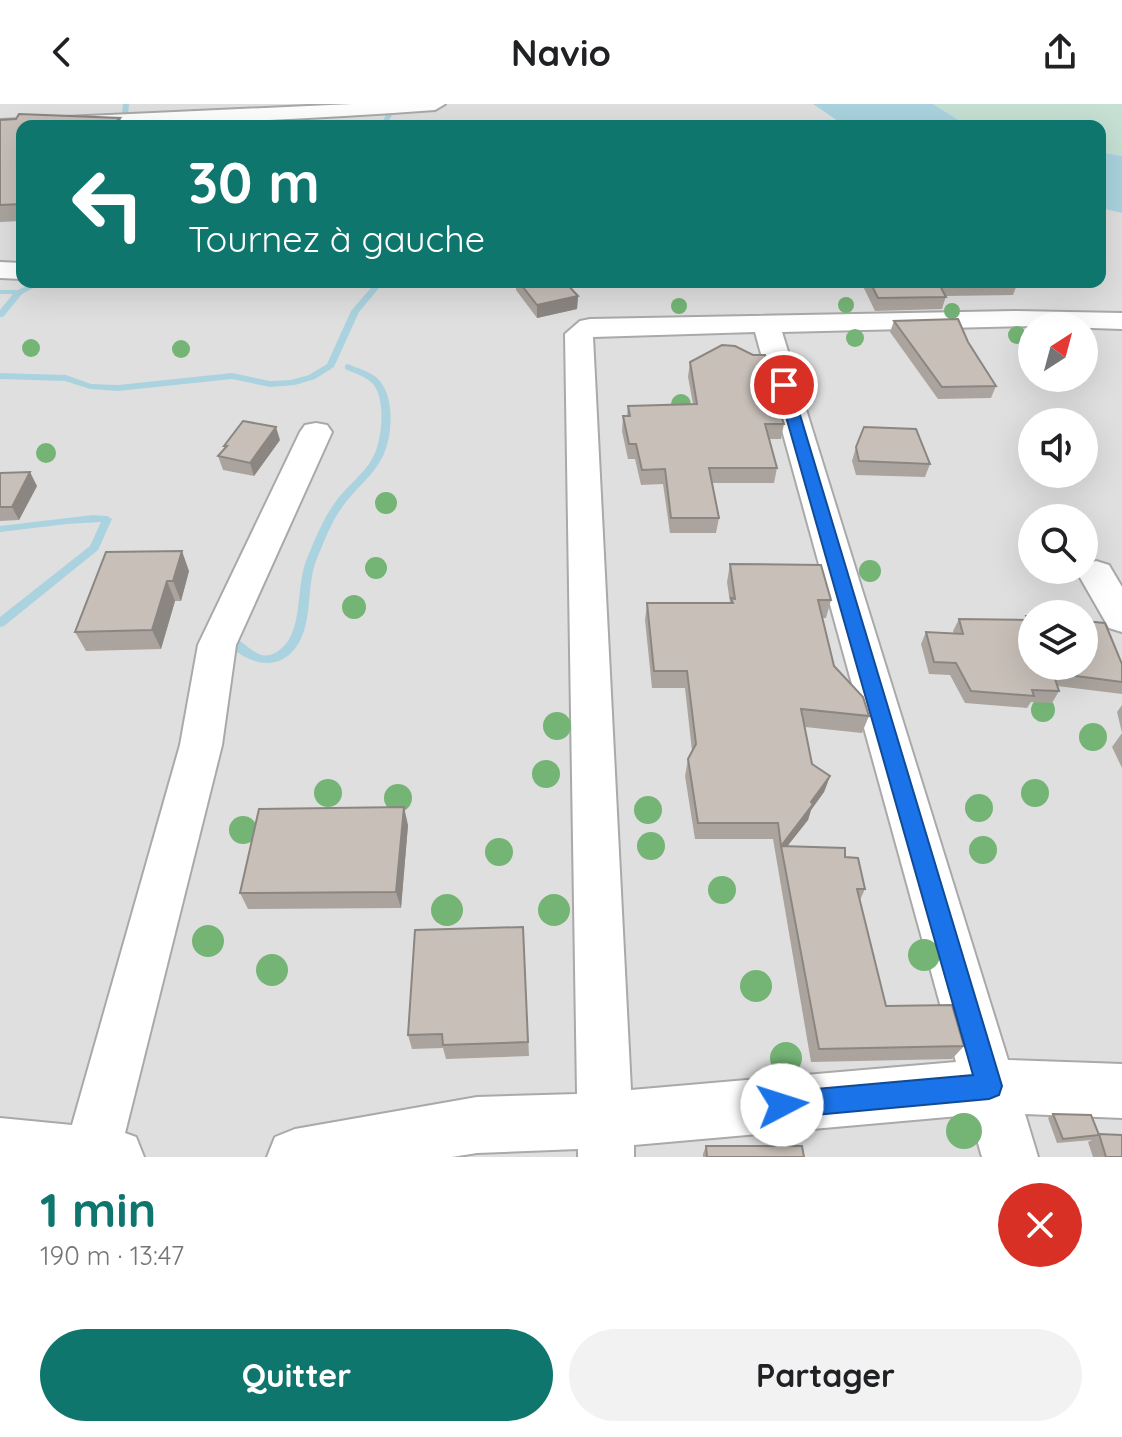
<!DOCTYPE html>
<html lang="fr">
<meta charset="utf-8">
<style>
:root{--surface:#fff;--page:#f2f2f2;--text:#202124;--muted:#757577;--accent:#0f766e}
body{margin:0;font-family:Quicksand,sans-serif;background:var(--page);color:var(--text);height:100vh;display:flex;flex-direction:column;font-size:30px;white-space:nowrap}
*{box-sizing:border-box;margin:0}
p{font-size:26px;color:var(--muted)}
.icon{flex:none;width:44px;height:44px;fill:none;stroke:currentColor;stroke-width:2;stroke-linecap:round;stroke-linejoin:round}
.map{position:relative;height:1053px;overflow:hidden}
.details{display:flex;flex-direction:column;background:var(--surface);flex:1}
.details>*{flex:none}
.guide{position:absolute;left:16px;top:16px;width:1090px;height:168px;border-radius:16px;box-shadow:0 8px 32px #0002;background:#0f766e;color:#fff;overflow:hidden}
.needle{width:52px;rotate:36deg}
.buttons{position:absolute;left:1018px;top:208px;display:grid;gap:16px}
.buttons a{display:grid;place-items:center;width:80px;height:80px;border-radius:50%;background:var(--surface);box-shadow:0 8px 32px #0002;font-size:40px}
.pin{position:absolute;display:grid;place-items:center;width:68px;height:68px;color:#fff;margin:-34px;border:4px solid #fff;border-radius:50%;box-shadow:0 2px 8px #0007}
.me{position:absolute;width:88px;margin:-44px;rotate:85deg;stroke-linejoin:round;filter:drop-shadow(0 0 6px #0008)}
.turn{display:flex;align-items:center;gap:28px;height:168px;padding:0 40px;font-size:36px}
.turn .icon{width:104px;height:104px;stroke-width:2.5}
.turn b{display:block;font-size:56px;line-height:68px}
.round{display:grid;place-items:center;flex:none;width:84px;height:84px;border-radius:42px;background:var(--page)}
.head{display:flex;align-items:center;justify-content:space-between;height:136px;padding:0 40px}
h1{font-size:48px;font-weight:800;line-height:60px;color:var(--accent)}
.cta{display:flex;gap:16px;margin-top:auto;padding:16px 40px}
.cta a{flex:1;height:92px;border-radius:48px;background:var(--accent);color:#fff;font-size:32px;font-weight:800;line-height:92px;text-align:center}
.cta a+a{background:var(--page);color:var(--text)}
header{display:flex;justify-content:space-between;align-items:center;height:104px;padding:0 40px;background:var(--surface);font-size:36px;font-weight:800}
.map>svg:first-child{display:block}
.residential{fill:#e0dfdf;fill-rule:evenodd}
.wetland{fill:#c6e0d4}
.water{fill:#aad3df}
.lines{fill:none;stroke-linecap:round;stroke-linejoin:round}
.stream{fill:#aad3df;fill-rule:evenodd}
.minor-casing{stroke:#a9a9a9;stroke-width:4}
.minor{fill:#fff;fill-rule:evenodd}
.tree{fill:#74b475}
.wall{fill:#aba49e}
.shaded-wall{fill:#8b8681}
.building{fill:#c7bfb8;stroke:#8b8681;stroke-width:2}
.route{fill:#1a73e8;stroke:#114b97;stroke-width:2}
</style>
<header><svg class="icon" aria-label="back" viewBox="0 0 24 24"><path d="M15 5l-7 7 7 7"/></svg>Navio<svg class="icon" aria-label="share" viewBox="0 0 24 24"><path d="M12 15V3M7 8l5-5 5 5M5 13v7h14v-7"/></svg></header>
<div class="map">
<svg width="1122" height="1053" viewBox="0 0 1122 1053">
<rect width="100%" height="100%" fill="#f2efe9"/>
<path class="residential" d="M0,0H813L845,22H22V178H1100V104L1122,109V1053H0ZM1032,222H1084V274H1032ZM1032,318H1084V370H1032ZM1032,414H1084V466H1032ZM1032,510H1084V562H1032Z"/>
<polygon class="wetland" points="933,0 1122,0 1122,52 1100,48 1100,22 976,22 965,20"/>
<g class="water">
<polygon points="813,0 933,0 965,20 976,22 845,22"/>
<polygon points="1100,48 1122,52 1122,109 1100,104"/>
</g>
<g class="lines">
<g class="stream">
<polygon points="123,0 129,0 128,10 116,22 110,22 122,10"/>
<polygon points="392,0 398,0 386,22 380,22"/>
<polygon points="35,178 45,178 22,190 3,213 0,213 0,206 13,190 0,190 0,186 18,186"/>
<polygon points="376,178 384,178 359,208 334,263 315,275 295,281 270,283 232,275 118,287 90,285 65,277 0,275 0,269 66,271 91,280 118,281 232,269 270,277 291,276 309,271 327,260 351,207"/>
<path d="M348,260C357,264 368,267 376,273C396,290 393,333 382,354C372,373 355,385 343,402C331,418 324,438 316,457C305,486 315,527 290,550C268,570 238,553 221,534L223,531C245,529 256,567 282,544C303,526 296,482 306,457C314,437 323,415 336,397C347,382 363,371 372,355C382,339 387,294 372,279C365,272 354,269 345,265V261Z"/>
<polygon points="93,411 107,412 112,415 98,446 4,522 0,523 0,513 90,442 101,418 67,420 0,428 0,422"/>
</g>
<g class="minor-casing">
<g id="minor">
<path d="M352,0H445L435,6C297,16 160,22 22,22V27L0,28V16Z"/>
<polygon points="0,158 22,159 22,175 0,174"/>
<path d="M1014,207L1122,209V225L1032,222L782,228L1008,956L1122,960V1014L1025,1010L1038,1053H982L970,1011L634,1041V1053H578V1045L477,1049L452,1053H267L275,1033L295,1025L477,993L577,990L565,230L580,217L590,215ZM755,228L956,958L631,986L593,233Z"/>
<polygon points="316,319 327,321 332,328 236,541 222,641 125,1029 136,1033 144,1053 0,1053 0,1014 72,1021 180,641 198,541 300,328 305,321"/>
<polygon points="1096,457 1109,461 1122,483 1122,528 1109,524 1078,470 1084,466 1084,461"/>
</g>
</g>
<use href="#minor" class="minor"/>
</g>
<g class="tree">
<circle cx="846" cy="201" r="8"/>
<circle cx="679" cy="202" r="8"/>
<circle cx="952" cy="207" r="8"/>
<circle cx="1017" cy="231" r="9"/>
<circle cx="855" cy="234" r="9"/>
<circle cx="31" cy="244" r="9"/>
<circle cx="181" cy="245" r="9"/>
<circle cx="681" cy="300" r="10"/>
<circle cx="46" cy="349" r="10"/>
<circle cx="386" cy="399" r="11"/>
<circle cx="376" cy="464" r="11"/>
<circle cx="870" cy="467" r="11"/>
<circle cx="354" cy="503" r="12"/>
<circle cx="1043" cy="606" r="12"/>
<circle cx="557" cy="622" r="14"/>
<circle cx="1093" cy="633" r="14"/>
<circle cx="546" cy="670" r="14"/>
<circle cx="328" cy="689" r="14"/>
<circle cx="1035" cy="689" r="14"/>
<circle cx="398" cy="694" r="14"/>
<circle cx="979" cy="704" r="14"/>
<circle cx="648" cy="706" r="14"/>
<circle cx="243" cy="726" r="14"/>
<circle cx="651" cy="742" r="14"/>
<circle cx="983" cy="746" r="14"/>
<circle cx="499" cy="748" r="14"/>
<circle cx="722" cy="786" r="14"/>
<circle cx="447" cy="806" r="16"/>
<circle cx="554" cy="806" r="16"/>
<circle cx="208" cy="837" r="16"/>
<circle cx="924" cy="851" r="16"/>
<circle cx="272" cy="866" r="16"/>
<circle cx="756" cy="882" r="16"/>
<circle cx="786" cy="954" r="16"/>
<circle cx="964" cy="1027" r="18"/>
</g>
<g class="wall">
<polygon points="0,15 22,22 22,117 0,118"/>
<polygon points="516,178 565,178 578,192 577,205 537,214 516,186"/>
<polygon points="861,178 1018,178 1013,191 946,192 942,205 875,207"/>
<polygon points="894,217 968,238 996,282 991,294 938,295 890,228"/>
<polygon points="690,258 784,320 781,335 769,335 777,364 774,379 712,379 719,414 716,429 670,429 663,380 641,381 635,355 628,355 622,327 623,312 627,312 628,302 693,300 688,273"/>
<polygon points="280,336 254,372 223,366 218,352 225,345 224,342"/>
<polygon points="856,343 930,360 925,373 856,371 852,357"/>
<polygon points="0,369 37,382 19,416 0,417"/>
<polygon points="106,448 189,467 181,497 175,497 161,545 86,547 75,528"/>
<polygon points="730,460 831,496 826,514 822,514 834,562 869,612 862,629 805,623 812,660 830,672 824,688 811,706 808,716 787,742 845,753 865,785 860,796 886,902 964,942 952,955 811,958 773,735 695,735 685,672 688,655 692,647 685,584 652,584 645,516 647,499 730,499 727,478"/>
<polygon points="1026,512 1122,578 1122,590 1057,582 1059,587 1052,599 1031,598 1027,604 965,599 950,571 929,570 921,540 926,528 954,529 953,527 959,515 1023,516"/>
<polygon points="1122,601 1122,664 1112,643 1122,629 1117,608"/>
<polygon points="408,721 401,804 248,805 240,789"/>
<polygon points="523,823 529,952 446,955 443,944 412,945 408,931"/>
<polygon points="1053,1010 1099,1031 1122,1053 1093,1053 1088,1038 1092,1036 1057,1039 1048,1014"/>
<polygon points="706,1042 804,1053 703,1053 703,1050"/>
</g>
<g class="shaded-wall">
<polygon points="120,14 123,22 111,22"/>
<polygon points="578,192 577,205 537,214 537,201"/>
<polygon points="276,323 280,336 254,372 250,359"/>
<polygon points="30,368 37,382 19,416 12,403"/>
<polygon points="182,447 189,467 181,497 173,477"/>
<polygon points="167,477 175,497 161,545 152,526"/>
<polygon points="830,672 824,688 811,706 808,716 782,749 781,742 776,757 781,742"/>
<polygon points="404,703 408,721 401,804 396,788"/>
</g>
<g class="building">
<polygon points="19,10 120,14 111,22 22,22 22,100 0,101 0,16 16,15"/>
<polygon points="519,178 565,178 578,192 537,201"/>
<polygon points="870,178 1014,178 939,180 946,193 878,194"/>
<polygon points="958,215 968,238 996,282 942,283 894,217"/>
<polygon points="722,241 735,242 753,251 765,251 783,317 784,320 765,320 777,364 709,364 719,414 671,414 665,365 642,366 636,340 629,340 623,312 630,312 628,302 697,300 690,258"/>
<polygon points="243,317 276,323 250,359 218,352 227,342 224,342"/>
<polygon points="864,323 916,325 930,360 859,357 856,343"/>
<polygon points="30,368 12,403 0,403 0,369"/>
<polygon points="182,447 173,477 167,477 152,526 75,528 106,448"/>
<polygon points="730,460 821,461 831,496 818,496 834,562 863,593 869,612 801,605 812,660 830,672 811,698 813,700 781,742 778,719 698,719 688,655 696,640 687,567 654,567 647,499 733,499 731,494 735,495"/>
<polygon points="1026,512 1032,512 1032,562 1084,562 1084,517 1105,519 1122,560 1122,578 1053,569 1059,587 1032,586 1034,592 971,587 956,559 934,558 926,528 963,530 959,515 1027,516"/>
<polygon points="404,703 396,788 240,789 259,705"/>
<polygon points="781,742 845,744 845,753 858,754 865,785 857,785 886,902 952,901 964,942 819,945"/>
<polygon points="523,823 528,938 443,941 442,930 408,931 415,826"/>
<polygon points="1053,1010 1091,1011 1099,1031 1063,1035"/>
<polygon points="1099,1030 1122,1031 1122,1053 1106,1053"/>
<polygon points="706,1042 802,1042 804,1053 707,1053"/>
</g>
<polygon class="route" points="784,277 791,281 1002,982 999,991 989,995 782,1014 773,1010 769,1001 773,991 782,988 973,971 777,281"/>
</svg>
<div class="buttons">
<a><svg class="needle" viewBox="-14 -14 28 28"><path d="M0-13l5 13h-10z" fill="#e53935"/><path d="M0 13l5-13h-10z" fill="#757577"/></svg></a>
<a><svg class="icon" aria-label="sound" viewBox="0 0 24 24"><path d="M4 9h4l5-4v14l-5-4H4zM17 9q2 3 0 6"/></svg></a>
<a><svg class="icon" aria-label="search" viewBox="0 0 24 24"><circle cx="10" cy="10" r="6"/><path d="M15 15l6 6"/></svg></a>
<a><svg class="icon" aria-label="layers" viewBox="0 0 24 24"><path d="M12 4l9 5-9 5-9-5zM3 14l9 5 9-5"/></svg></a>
</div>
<div class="pin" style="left:784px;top:281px;background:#d93025"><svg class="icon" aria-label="arrive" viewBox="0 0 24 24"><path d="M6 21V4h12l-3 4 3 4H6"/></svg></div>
<svg class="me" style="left:782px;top:1001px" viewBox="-20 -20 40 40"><circle r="19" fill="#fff"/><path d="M0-13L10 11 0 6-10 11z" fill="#1a73e8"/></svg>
<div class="guide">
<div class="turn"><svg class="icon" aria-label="left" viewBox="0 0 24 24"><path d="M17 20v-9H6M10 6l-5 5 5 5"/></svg><div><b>30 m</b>Tournez à gauche</div></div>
</div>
</div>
<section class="details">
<div class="head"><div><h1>1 min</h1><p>190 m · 13:47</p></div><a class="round" style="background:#d93025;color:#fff"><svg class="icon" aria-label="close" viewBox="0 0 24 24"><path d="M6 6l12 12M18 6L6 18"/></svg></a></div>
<div class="cta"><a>Quitter</a><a>Partager</a></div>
</section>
